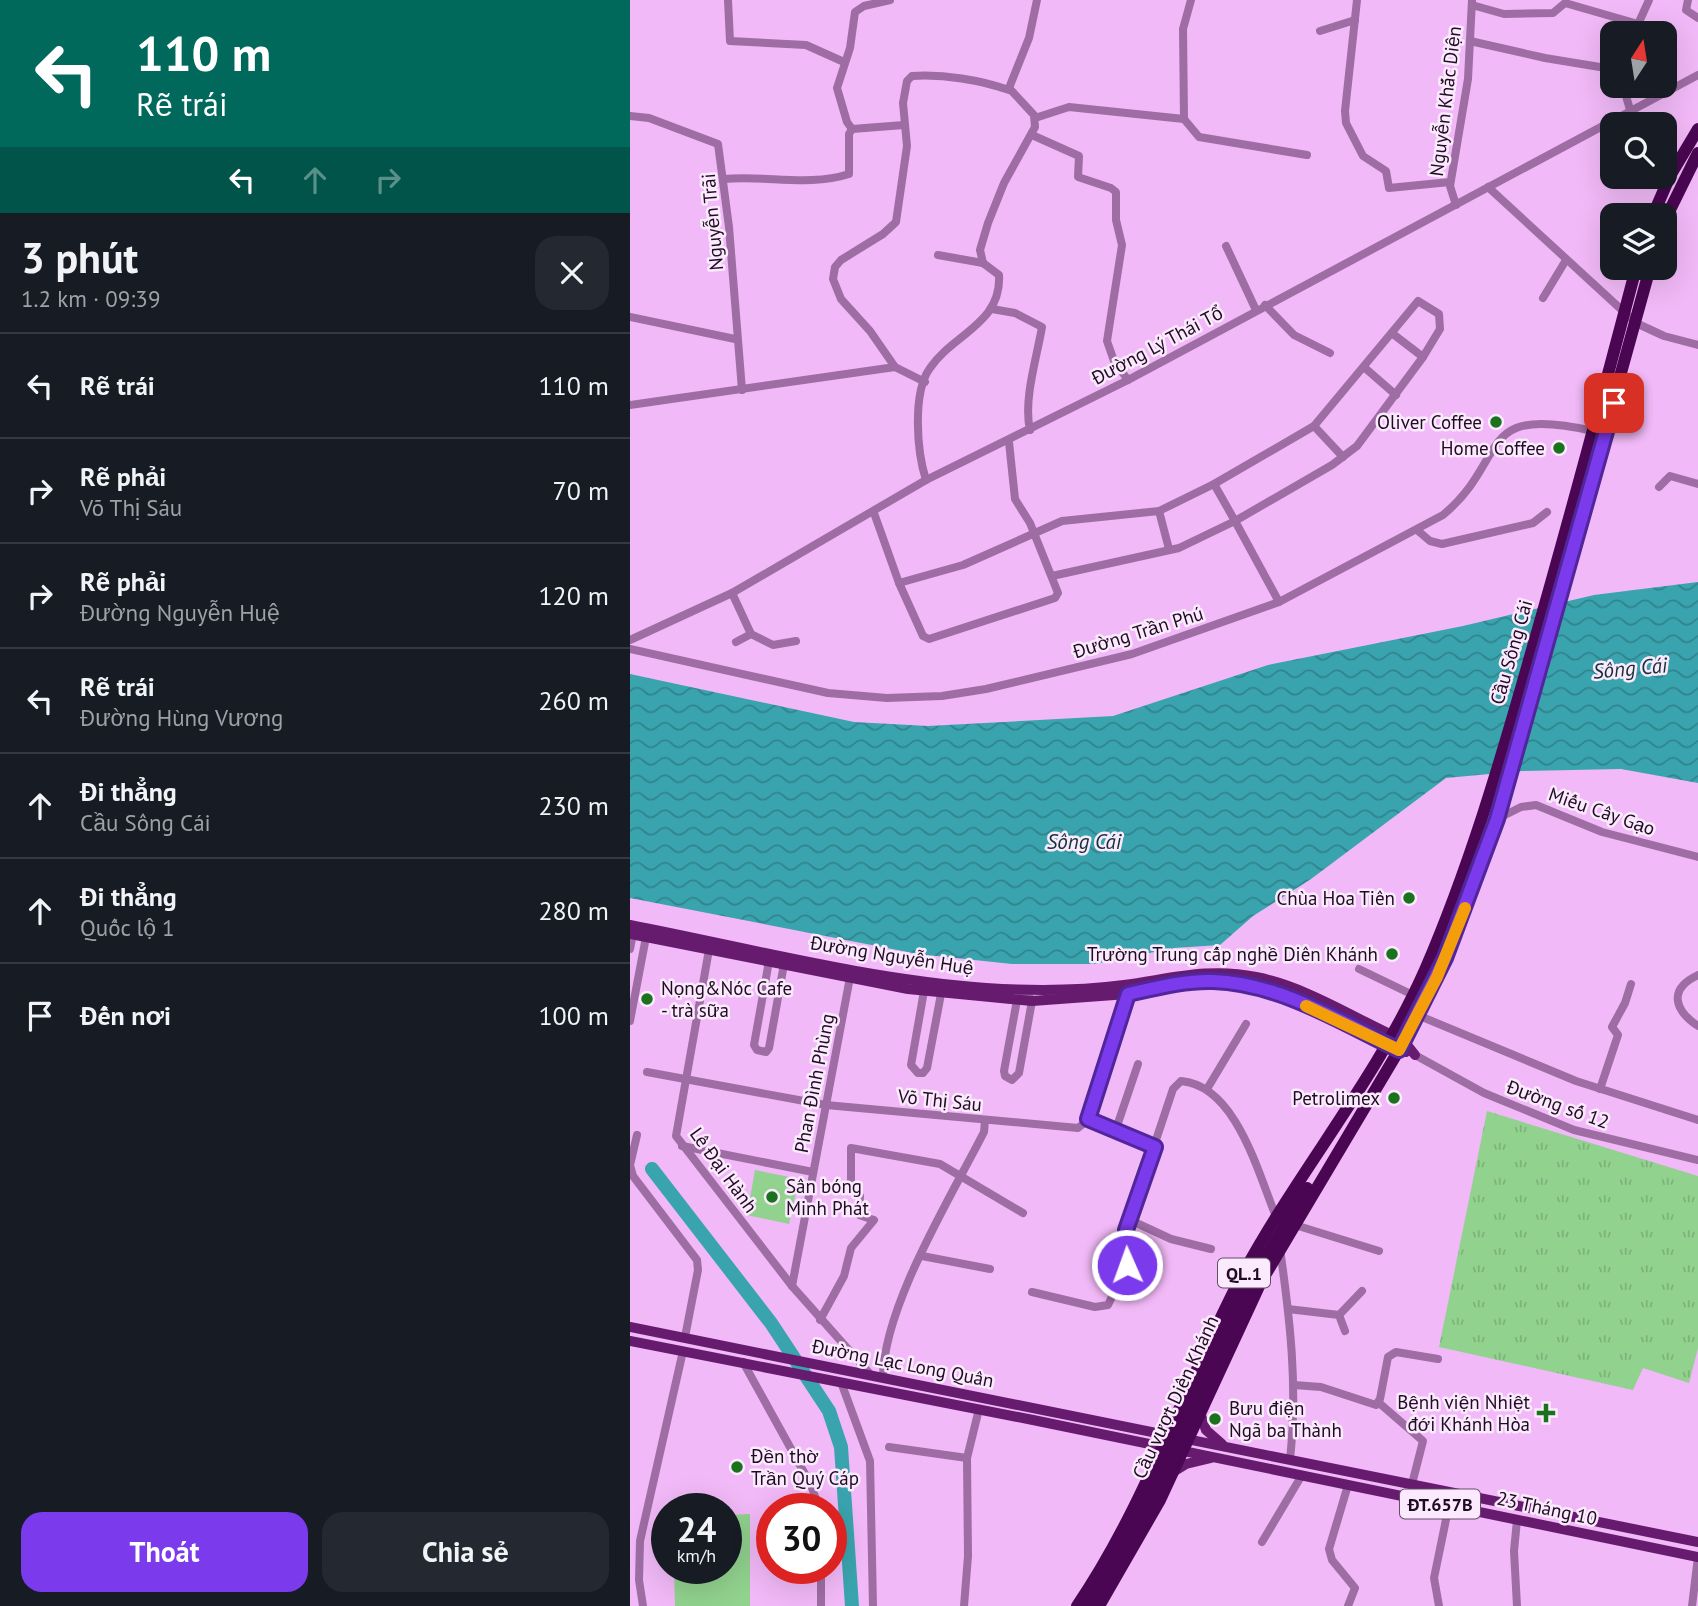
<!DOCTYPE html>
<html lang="vi">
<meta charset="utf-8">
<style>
:root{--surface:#171b24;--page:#242831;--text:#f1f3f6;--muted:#9ea1a6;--line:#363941;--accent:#7c3aed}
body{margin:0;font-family:"PT Sans",sans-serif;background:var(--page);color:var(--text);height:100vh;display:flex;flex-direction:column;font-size:26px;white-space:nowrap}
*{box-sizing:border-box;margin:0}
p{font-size:23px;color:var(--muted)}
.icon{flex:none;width:38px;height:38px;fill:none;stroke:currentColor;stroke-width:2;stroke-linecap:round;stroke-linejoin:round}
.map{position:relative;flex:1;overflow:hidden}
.panel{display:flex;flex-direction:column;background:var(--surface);width:630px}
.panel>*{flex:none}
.top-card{background:#00695c;color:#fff;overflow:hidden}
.needle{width:46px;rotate:12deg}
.buttons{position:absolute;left:970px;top:21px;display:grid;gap:14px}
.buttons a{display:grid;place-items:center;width:77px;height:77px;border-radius:14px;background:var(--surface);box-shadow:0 7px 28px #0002;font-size:35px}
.speed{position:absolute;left:21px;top:1493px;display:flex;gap:14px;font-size:35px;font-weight:700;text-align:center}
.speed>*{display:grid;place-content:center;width:91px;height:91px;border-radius:50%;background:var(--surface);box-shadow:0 7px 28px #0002;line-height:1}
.speed small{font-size:18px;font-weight:400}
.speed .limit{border:10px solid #d22;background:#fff;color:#111}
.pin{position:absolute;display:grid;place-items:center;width:60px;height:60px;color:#fff;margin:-30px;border-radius:14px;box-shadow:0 4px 10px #0006}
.me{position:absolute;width:77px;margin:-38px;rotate:358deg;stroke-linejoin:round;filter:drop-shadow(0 0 5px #0008)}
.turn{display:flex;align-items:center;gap:24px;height:147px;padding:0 21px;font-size:32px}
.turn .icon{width:91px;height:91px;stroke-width:2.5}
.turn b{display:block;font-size:49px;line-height:60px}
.lanes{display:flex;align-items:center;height:66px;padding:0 21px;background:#0003;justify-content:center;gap:35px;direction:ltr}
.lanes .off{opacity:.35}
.round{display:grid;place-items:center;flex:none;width:74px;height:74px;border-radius:21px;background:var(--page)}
.summary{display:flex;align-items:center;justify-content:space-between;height:119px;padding:0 21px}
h1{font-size:42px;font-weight:800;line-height:52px}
.button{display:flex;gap:14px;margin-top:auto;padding:14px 21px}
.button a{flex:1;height:80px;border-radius:21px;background:var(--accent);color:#fff;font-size:28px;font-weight:800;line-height:80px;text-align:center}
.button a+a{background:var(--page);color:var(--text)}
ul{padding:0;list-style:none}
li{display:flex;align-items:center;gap:21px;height:105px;padding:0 21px;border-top:2px solid var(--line)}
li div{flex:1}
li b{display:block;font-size:26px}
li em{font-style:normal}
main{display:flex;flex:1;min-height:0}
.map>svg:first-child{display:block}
.grass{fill:url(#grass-tufts)}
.garden{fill:#91d28e}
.water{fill:url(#water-waves)}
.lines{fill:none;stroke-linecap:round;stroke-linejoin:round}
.river{stroke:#3aa4ae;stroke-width:14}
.minor{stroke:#9e6da4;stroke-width:8}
.major{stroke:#661b6f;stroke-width:10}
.highway{stroke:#4a0652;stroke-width:12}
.route-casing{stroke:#51269a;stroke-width:18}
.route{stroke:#7c3aed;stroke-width:12}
.slow{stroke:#f59e0b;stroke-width:12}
.poi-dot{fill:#1a721d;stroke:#fbeafd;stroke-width:2.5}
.labels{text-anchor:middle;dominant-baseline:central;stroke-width:5;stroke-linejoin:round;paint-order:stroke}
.shield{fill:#fbeafd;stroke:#624f64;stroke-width:2}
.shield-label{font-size:18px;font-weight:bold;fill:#200c22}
.street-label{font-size:19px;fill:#200c22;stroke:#fbeafd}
.poi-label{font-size:19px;fill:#200c22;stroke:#fbeafd;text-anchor:end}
.water-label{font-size:21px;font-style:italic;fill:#123235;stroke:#fbeafd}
</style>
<main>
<section class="panel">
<div class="top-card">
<div class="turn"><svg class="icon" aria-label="left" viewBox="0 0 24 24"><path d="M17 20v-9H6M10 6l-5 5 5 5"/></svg><div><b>110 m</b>Rẽ trái</div></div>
<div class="lanes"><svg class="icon" aria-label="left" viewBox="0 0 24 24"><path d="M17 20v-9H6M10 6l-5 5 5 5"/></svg><svg class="icon off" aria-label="ahead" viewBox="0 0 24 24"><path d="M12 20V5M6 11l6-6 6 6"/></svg><svg class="icon off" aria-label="right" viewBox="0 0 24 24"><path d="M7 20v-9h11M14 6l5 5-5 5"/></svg></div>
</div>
<div class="summary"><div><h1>3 phút</h1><p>1.2 km · 09:39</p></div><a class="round"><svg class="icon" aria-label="close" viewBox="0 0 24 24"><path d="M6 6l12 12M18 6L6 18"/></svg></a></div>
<ul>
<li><svg class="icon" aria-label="left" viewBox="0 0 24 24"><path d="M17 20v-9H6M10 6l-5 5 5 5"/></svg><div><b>Rẽ trái</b></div><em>110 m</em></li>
<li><svg class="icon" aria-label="right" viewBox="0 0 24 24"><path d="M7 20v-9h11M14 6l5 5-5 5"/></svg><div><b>Rẽ phải</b><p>Võ Thị Sáu</p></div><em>70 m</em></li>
<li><svg class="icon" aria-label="right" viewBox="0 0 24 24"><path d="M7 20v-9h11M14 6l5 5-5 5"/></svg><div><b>Rẽ phải</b><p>Đường Nguyễn Huệ</p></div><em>120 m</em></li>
<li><svg class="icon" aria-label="left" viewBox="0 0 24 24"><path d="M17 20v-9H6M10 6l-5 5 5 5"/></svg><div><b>Rẽ trái</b><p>Đường Hùng Vương</p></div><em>260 m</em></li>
<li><svg class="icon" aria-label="ahead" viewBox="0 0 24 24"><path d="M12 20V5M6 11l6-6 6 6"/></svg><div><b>Đi thẳng</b><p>Cầu Sông Cái</p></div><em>230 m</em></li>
<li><svg class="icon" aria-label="ahead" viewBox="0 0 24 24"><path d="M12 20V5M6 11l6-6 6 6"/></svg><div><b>Đi thẳng</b><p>Quốc lộ 1</p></div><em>280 m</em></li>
<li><svg class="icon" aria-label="arrive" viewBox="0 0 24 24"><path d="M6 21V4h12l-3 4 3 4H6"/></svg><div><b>Đến nơi</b></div><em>100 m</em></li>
</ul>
<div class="button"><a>Thoát</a><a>Chia sẻ</a></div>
</section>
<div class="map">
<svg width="1068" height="1606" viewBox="0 0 1068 1606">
<defs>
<pattern id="grass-tufts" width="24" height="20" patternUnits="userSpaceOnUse" patternTransform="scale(1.75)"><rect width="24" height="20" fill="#91d28e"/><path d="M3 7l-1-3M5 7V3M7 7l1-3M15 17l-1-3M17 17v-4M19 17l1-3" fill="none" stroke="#7db37a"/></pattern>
<pattern id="water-waves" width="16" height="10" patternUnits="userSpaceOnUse" patternTransform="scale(1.75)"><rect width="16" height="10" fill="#3aa4ae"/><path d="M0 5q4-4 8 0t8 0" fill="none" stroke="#30848d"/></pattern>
</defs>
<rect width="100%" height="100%" fill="#f1b9f7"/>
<polygon class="grass" points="857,1111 1068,1176 1068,1348 1059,1383 1013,1368 1003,1390 809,1347"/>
<g class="garden">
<polygon points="125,1170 169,1179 159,1224 117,1215"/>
<polygon points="120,1514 120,1606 45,1606 44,1568 96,1568 96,1515"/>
</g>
<polygon class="water" points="1068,582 1068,783 991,769 892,771 816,778 681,879 623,916 590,945 544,948 465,964 382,964 288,954 0,898 0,674 224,722 298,726 483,716 638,665 833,626 964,595"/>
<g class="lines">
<polyline class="river" points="22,1169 141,1323 199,1411 211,1447 222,1606"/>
<g class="minor">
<polyline points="98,0 100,41 176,45 214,62"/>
<polyline points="260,0 234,6 225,12 220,48 207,88 217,122 222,129 274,125"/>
<polyline points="727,0 715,111 716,123 733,156 756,171 759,188 820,182"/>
<polyline points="1058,0 1056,10 1068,18"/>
<polyline points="842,5 874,14 923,13 935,3 1008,24"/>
<polyline points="690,31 725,20"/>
<polyline points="1004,33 1019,0"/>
<polyline points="840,41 915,58 982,69"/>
<polyline points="993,86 1001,113"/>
<polyline points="0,116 19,118 88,144 99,227 112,390"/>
<polyline points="405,118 439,107 554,119 553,29 561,0"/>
<polyline points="554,119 569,137 677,155"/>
<polyline points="402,135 449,156 448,177 481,188 486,192 486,220 492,245 477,341 484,361 498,380"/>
<path d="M94,179C136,175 179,187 219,174V134L222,129"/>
<polyline points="858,187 1006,323 1034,336 1068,345"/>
<polyline points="826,205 820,186 838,79 842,0"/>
<polyline points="596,246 626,310"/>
<polyline points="308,255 353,263"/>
<polyline points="913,298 936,260"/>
<polyline points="635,305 664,335 700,353"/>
<path d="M362,309L385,313L412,327C407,357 393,400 400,430"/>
<polyline points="0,317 105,339"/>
<polyline points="763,334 793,357"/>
<path d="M265,367L240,331L211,299L203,279L205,267L211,260L253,234L266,222L277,146L273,103L277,81L282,76C314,74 350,80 379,90"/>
<polyline points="735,368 766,395"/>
<polyline points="0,405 265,367 295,382"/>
<polyline points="684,426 713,457"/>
<path d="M296,480C287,452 282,393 300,368C323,334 372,323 369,275L353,263L350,250L358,223L374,183L405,127L404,115L379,88L399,38L407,0"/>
<polyline points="584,484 684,426 788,301 809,314 810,329 793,357 727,446 702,465 605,521 649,602"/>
<polyline points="1029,487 1040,476 1068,484"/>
<polyline points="529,511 539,549"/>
<polyline points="244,513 269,583 333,565 432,521 529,511 584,484 605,521 549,548 422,576"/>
<polyline points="787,530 800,541 812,544 903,523 917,512"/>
<polyline points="269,583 293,636 299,639 425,598 428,593 400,523 385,499 379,442"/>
<polyline points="102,593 121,634 143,645 166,641"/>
<polyline points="0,640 102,593 296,480 498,380 1068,75"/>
<polyline points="106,642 121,634"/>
<path d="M0,649L198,693L257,698L312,696L356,689L502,654L649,602L813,515C881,458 843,404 963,431"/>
<polyline points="867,819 891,807 906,805 972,832 1068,857"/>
<polyline points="80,944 46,1136 162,1286 241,1375"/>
<polyline points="0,949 3,934"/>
<polyline points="139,961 124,1045 127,1050 136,1052 139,1048 154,964"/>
<polyline points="729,969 783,995"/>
<path d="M1068,975C1038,989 1044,1010 1068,1026"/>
<polyline points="294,991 281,1065 288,1073 293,1073 297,1068 311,994"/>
<polygon points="396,991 402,1001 389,1073 382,1080 375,1076 374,1071 387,1000"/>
<polyline points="785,1014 946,1081 1068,1120"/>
<polyline points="0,1021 16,937"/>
<polyline points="785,1055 854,1093 944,1130 1068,1160"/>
<polyline points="17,1072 196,1105 448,1128 459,1119 497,991"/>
<polyline points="577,1089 616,1024"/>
<polyline points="970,1089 988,1035 982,1027 995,1003 1001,984"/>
<polyline points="459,1119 525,1147"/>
<polyline points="485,1132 508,1064"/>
<polyline points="7,1135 0,1165 3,1176 67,1260 68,1270 55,1337"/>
<polyline points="52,1146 183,1172"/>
<polyline points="500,1220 541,1239 581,1249"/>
<polyline points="665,1225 749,1251"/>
<path d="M650,1249C660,1319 668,1388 660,1459"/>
<polyline points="292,1256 360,1269"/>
<polyline points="162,1286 221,972"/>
<path d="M402,1292L465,1307L478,1305L497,1265L500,1252L496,1230L543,1089L551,1081C607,1086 628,1174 647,1219"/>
<polyline points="658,1309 709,1315 715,1331"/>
<polyline points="709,1315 732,1291"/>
<polyline points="190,1320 214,1276 221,1248 244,1220 229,1215 230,1196 221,1188 221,1148 310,1164 393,1213"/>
<polyline points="113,1362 181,1485 189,1508"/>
<path d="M253,1378C253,1307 321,1197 354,1132L355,1120"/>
<polyline points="211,1382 240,1461 243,1606"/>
<polyline points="664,1385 691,1387 746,1405 750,1399 758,1357 766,1352 808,1359"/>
<polyline points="748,1402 793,1441 782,1484"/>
<polyline points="259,1447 337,1458"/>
<polyline points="632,1542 672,1475"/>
<polyline points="191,1568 191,1606"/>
<polyline points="13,1606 9,1580 10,1541 53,1351"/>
<polyline points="334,1606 338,1556 337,1458 349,1409"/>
<polyline points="718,1606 725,1588 702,1560 699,1549 718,1485"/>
<polyline points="809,1606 804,1578 819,1505"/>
<polyline points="887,1606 884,1551 887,1520"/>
<polyline points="1062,1606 1068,1557"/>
</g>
<g class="major">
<path d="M0,925C118,948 236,979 356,988C402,991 448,991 494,985C540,979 579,967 626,977C673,986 719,1015 762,1035L774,1041L785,1055"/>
<polyline points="0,934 278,989 402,1001 498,994 562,982 595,981 646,993 776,1052"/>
<polyline points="0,1327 1068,1542"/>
<polyline points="0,1341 403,1420 1068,1557"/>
<polyline points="570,1413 576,1430 592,1444"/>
<polyline points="543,1472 556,1464 581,1458"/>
</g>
<g class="highway">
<polyline points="1023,215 1040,176 1068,129"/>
<polyline points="1034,222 1068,153"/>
<path d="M447,1606C515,1506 552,1392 607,1285C664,1176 745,1083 795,970C839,868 870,763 900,657C937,528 972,398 1006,268"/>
<polyline points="458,1606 515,1508 617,1288 677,1188"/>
<polyline points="469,1606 530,1500 631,1282 769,1050 823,939 870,810 1020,268"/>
</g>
</g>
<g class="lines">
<g class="route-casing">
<path id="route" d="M497,1265L500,1252L496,1230L525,1147L458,1119L498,994C525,988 555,980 583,981C649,983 711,1022 769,1050L815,958L867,819L984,403"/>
</g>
<use href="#route" class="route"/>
<polyline class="slow" points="676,1006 769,1050 807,977 835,908"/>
</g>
<g class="poi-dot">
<circle cx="866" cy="422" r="7"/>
<circle cx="929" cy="448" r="7"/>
<circle cx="779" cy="898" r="7"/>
<circle cx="762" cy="954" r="7"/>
<circle cx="17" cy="999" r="7"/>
<circle cx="764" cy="1098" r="7"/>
<circle cx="142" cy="1197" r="7"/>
<path d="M912.5 1402.5h7v7h7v7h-7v7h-7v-7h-7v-7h7z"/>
<circle cx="585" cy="1419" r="7"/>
<circle cx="107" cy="1467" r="7"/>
</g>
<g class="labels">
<g class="shield">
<rect x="588" y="1258.5" width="52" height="29" rx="5"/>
<rect x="770" y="1489.5" width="80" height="29" rx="5"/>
</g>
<g class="shield-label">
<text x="614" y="1273">QL.1</text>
<text x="810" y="1504">ĐT.657B</text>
</g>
<g class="street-label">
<text transform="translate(815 101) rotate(-83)">Nguyễn Khắc Diện</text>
<text transform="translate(82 222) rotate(-95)">Nguyễn Trãi</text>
<text transform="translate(527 345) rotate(-28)">Đường Lý Thái Tổ</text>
<text transform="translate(508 632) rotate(-17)">Đường Trần Phú</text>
<text transform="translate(881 652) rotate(-74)">Cầu Sông Cái</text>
<text transform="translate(972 811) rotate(19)">Miếu Cây Gạo</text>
<text transform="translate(262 955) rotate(9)">Đường Nguyễn Huệ</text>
<text transform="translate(184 1083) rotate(-79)">Phan Đình Phùng</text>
<text transform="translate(310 1100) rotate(6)">Võ Thị Sáu</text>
<text transform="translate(928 1104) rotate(20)">Đường số 12</text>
<text transform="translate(94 1170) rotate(54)">Lê Đại Hành</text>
<text transform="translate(273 1363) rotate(11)">Đường Lạc Long Quân</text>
<text transform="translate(545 1397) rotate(-65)">Cầu vượt Diên Khánh</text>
<text transform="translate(917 1508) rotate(12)">23 Tháng 10</text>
</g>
<g class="poi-label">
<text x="852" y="422">Oliver Coffee</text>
<text x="915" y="448">Home Coffee</text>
<text x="765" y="898">Chùa Hoa Tiên</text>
<text x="748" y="954">Trường Trung cấp nghề Diên Khánh</text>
<text x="31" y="988" text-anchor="start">Nọng&amp;Nóc Cafe<tspan x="31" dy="22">- trà sữa</tspan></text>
<text x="750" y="1098">Petrolimex</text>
<text x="156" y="1186" text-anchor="start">Sân bóng<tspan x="156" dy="22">Minh Phát</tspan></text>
<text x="900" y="1402">Bệnh viện Nhiệt<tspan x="900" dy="22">đới Khánh Hòa</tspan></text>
<text x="599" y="1408" text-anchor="start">Bưu điện<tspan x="599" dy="22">Ngã ba Thành</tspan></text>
<text x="121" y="1456" text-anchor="start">Đền thờ<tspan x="121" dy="22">Trần Quý Cáp</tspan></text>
</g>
<g class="water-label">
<text transform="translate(1000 668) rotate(-5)">Sông Cái</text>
<text x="454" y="841">Sông Cái</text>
</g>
</g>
</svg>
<div class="buttons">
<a><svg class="needle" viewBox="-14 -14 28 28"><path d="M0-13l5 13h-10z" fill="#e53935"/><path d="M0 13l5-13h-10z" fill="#9ea1a6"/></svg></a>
<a><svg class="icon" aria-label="search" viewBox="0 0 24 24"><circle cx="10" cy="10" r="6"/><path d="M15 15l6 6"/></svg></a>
<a><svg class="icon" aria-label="layers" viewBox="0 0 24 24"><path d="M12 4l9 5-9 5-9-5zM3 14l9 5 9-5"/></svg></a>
</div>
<div class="speed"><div>24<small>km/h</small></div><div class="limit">30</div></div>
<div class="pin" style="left:984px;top:403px;background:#d93025"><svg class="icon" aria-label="arrive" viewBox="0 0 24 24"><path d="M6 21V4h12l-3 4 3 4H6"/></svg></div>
<svg class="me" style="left:497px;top:1265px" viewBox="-20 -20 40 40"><circle r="17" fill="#7c3aed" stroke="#fff" stroke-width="3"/><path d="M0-11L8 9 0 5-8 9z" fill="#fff"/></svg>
</div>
</main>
